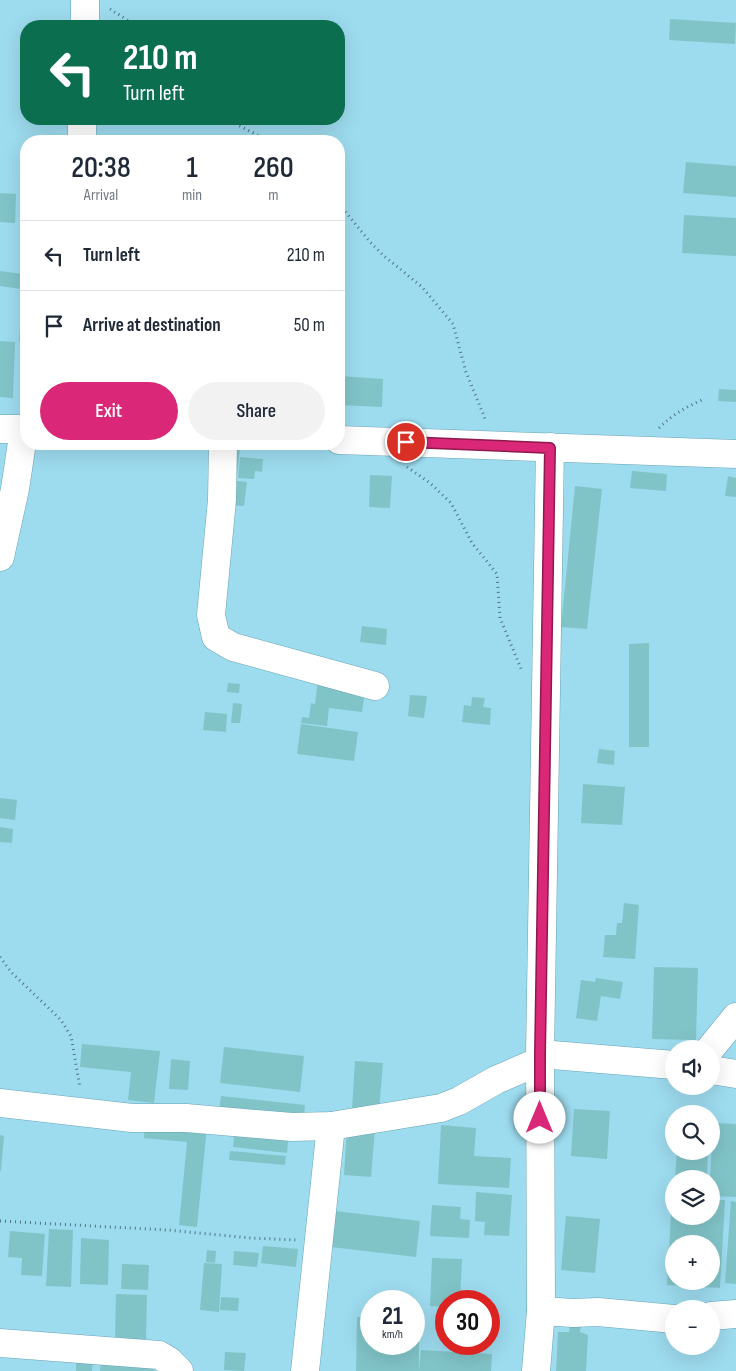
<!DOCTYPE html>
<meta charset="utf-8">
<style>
:root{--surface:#fff;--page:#f2f2f3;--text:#1f2937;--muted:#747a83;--line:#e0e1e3;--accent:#db2777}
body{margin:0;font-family:"Sofia Sans Condensed",sans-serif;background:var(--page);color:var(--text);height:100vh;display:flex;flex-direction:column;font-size:19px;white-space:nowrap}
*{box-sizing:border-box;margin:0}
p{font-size:16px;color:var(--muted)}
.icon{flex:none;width:28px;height:28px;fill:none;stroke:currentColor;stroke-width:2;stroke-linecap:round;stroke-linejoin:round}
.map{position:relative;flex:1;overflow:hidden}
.drawer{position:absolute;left:20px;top:135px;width:325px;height:315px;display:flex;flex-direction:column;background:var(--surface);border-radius:20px;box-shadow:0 5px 20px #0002}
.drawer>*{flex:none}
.guide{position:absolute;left:20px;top:20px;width:325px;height:105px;border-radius:20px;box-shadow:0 5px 20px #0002;background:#0b6e4f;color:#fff;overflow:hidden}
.tools{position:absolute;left:665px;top:1040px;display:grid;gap:10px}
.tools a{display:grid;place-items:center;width:55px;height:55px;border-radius:50%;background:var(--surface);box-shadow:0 5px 20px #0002;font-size:25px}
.speed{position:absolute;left:360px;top:1290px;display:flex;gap:10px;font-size:25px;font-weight:700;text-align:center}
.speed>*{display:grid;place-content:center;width:65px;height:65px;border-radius:50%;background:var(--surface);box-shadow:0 5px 20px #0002;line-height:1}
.speed small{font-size:12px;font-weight:400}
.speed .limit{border:8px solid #d22;background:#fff;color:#111}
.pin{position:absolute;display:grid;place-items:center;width:42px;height:42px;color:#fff;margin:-21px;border:2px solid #fff;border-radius:50%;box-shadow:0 1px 5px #0007}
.me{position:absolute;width:55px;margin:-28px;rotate:0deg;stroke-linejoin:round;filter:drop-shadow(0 0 4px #0008)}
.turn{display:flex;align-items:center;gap:18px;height:105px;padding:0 20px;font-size:22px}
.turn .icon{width:65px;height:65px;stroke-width:2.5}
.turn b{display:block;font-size:35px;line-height:42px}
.eta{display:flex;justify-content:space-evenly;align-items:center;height:85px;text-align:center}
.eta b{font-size:30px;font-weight:600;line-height:35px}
.cta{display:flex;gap:10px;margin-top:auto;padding:10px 20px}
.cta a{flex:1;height:58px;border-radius:30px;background:var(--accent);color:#fff;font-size:20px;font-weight:600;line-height:58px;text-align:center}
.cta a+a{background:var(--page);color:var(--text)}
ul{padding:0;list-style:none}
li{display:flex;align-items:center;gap:15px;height:70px;padding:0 20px;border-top:1px solid var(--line)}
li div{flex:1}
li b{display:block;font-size:19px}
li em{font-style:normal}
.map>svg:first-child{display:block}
.building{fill:#81c4c8;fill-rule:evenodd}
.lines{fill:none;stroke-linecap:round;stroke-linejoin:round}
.minor-casing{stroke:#68a4b7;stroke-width:29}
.path{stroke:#507683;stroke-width:3;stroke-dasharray:1 4;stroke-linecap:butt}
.minor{stroke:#fff;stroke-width:28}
.route-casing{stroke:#8e194d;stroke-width:12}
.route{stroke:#db2777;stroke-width:9}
</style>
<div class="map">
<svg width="736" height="1371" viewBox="0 0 736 1371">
<rect width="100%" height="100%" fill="#9ddbee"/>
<g class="building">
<polygon points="670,19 736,23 735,44 669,40"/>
<polygon points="686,162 736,166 736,197 683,193"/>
<polygon points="0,193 16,194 15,223 0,222"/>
<polygon points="684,215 736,218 736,256 682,253"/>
<polygon points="0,271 23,274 21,289 0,286"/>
<polygon points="21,314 26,314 26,342 19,341"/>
<polygon points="0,341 15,342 13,398 0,397"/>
<polygon points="339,376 383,379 382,407 339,405"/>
<polygon points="719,389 736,390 736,402 718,401"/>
<polygon points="228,447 240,448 237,477 225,476"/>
<polygon points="240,457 263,459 262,472 255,471 254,479 238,478"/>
<polygon points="632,471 667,474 666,491 630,488"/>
<polygon points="370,475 392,476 390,508 369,507"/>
<polygon points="728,476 736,478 736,497 725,496"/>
<polygon points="229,480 247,482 244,506 227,505"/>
<polygon points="575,486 602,489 587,629 561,627"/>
<polygon points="362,626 387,629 386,645 360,642"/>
<polygon points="649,643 649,747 629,747 629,644"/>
<polygon points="318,679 366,685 362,712 329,708 327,726 301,723 302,717 309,718 311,703 315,704"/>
<polygon points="228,683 240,684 239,693 227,692"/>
<polygon points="410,695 427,696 424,718 408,716"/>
<polygon points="472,697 485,698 483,707 491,708 490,725 462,722 464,705 471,706"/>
<polygon points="233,703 242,704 240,723 231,723"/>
<polygon points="205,712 227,714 226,732 203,730"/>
<polygon points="301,724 358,732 354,761 297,754"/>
<polygon points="599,749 615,751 614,765 597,763"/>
<polygon points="583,784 625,787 622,825 581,823"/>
<polygon points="0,798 17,800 15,820 0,818"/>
<polygon points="0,827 13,829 12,843 0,842"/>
<polygon points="624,903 639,905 635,959 603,957 605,935 616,935 617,923 622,923"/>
<polygon points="654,967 698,968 696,1040 652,1039"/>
<polygon points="596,978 623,982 620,999 601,996 597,1021 576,1018 581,980 595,982"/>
<polygon points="82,1044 160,1051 154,1103 128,1100 131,1072 80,1067"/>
<polygon points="224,1047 304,1056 300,1092 220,1083"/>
<polygon points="171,1059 190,1061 188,1090 169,1089"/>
<polygon points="355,1061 383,1063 379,1111 352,1109"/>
<polygon points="221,1096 305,1105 303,1122 219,1113"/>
<polygon points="574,1109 610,1111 607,1159 571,1156"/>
<polygon points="145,1121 207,1127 197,1227 179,1225 187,1142 144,1138"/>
<polygon points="713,1123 736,1124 736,1197 711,1196 710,1179"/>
<polygon points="441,1125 476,1128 474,1156 511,1158 509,1188 438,1184"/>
<polygon points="347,1127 375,1129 371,1177 344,1175"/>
<polygon points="235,1128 289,1133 287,1153 233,1147"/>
<polygon points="0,1135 4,1136 1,1171 0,1171"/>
<polygon points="230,1151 286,1156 285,1165 229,1160"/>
<polygon points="677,1151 708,1151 707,1179 675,1179"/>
<polygon points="476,1192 512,1195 509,1236 484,1235 485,1222 475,1221"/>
<path d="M672,1197H674V1216H711V1200H725L720,1288L667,1285ZM674,1244H711V1281H674Z"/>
<polygon points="731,1201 736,1202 736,1284 725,1283"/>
<polygon points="432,1205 461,1207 460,1219 470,1220 469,1238 430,1236"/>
<polygon points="335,1211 420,1221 416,1257 331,1247"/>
<polygon points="566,1216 600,1219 595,1273 561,1270"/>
<polygon points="49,1229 73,1230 71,1287 46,1286"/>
<polygon points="10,1231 45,1234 42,1276 21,1275 22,1258 8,1257"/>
<polygon points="81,1238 109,1240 108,1285 80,1284"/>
<polygon points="263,1246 298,1249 296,1267 261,1263"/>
<polygon points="207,1250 216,1251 215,1263 206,1262"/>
<polygon points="234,1251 259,1253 257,1267 233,1265"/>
<polygon points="432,1258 462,1259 460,1301 446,1301 446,1307 430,1306"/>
<polygon points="204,1263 222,1264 219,1312 200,1310"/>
<polygon points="122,1264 149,1265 148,1290 121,1289"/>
<polygon points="116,1294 147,1295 146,1339 115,1339"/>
<polygon points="221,1297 239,1298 238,1311 220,1310"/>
<polygon points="357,1317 371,1317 371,1344 414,1344 414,1318 419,1318 419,1371 356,1371"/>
<polygon points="570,1325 581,1325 580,1332 588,1335 586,1371 556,1371 558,1332 569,1332"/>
<polygon points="421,1350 492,1354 491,1371 419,1371"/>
<polygon points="225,1352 246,1353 244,1371 224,1370"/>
<polygon points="76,1360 93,1361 92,1371 76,1371"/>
<polygon points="101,1360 154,1363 154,1371 100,1371"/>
</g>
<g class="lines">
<g class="minor-casing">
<g id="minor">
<polyline points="85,26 85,0"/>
<polyline points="82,141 82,119"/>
<polyline points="0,429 26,429"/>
<polyline points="339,440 736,454"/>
<polyline points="223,444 222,500 211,615 216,637 233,647 375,686"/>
<polyline points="0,557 15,489 24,429"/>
<polyline points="710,1049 736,1017"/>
<polyline points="540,1054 674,1065"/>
<polyline points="711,1070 736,1074"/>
<polyline points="0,1103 132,1118 186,1118 292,1127 331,1126 441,1108 459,1101 496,1080 540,1061"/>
<polyline points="541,1311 573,1313 598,1312 674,1319"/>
<polyline points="711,1316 736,1314"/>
<polyline points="0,1343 159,1355 169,1361 179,1371"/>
<polyline points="305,1371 331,1126"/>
<polyline points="536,1371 541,1311 540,1054 550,447"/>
</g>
</g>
<g class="path">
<polyline points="110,9 137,26"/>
<polyline points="226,119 269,141"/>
<polyline points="339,204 370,242 383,255 422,287 453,324 466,372 486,421"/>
<path d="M659,428C672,415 686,407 702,400"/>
<polyline points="407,467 430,483 451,503 472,543 497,574 500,618 522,671"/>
<polyline points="0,957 11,972 61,1020 71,1036 80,1088"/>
<polyline points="0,1221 167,1230 251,1238 297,1240"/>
</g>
<use href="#minor" class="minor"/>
</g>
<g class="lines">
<g class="route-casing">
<polyline id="route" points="406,442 550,448 540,1054 540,1118"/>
</g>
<use href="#route" class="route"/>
</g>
</svg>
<div class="tools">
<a><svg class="icon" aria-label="sound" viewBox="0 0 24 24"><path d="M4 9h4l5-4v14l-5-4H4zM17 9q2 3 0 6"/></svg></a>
<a><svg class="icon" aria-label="search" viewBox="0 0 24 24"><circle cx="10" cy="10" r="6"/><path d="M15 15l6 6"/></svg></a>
<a><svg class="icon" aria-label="layers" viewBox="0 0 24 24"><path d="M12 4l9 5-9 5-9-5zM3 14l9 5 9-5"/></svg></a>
<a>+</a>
<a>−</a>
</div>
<div class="speed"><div>21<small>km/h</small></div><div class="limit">30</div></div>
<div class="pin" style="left:406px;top:442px;background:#d93025"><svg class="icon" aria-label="arrive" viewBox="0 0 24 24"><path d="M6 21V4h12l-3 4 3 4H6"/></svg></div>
<svg class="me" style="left:540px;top:1118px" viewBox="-20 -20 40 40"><circle r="19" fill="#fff"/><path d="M0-13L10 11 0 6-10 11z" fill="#db2777"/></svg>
<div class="guide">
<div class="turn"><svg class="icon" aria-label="left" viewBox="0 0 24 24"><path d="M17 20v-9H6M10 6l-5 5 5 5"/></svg><div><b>210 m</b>Turn left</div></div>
</div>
<section class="drawer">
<div class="eta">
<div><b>20:38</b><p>Arrival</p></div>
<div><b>1</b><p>min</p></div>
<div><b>260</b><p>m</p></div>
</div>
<ul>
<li><svg class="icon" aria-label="left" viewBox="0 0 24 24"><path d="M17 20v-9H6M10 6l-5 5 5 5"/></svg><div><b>Turn left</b></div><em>210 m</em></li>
<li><svg class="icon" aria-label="arrive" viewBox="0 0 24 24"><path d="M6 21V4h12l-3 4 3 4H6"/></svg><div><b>Arrive at destination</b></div><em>50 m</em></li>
</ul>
<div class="cta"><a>Exit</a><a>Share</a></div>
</section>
</div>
